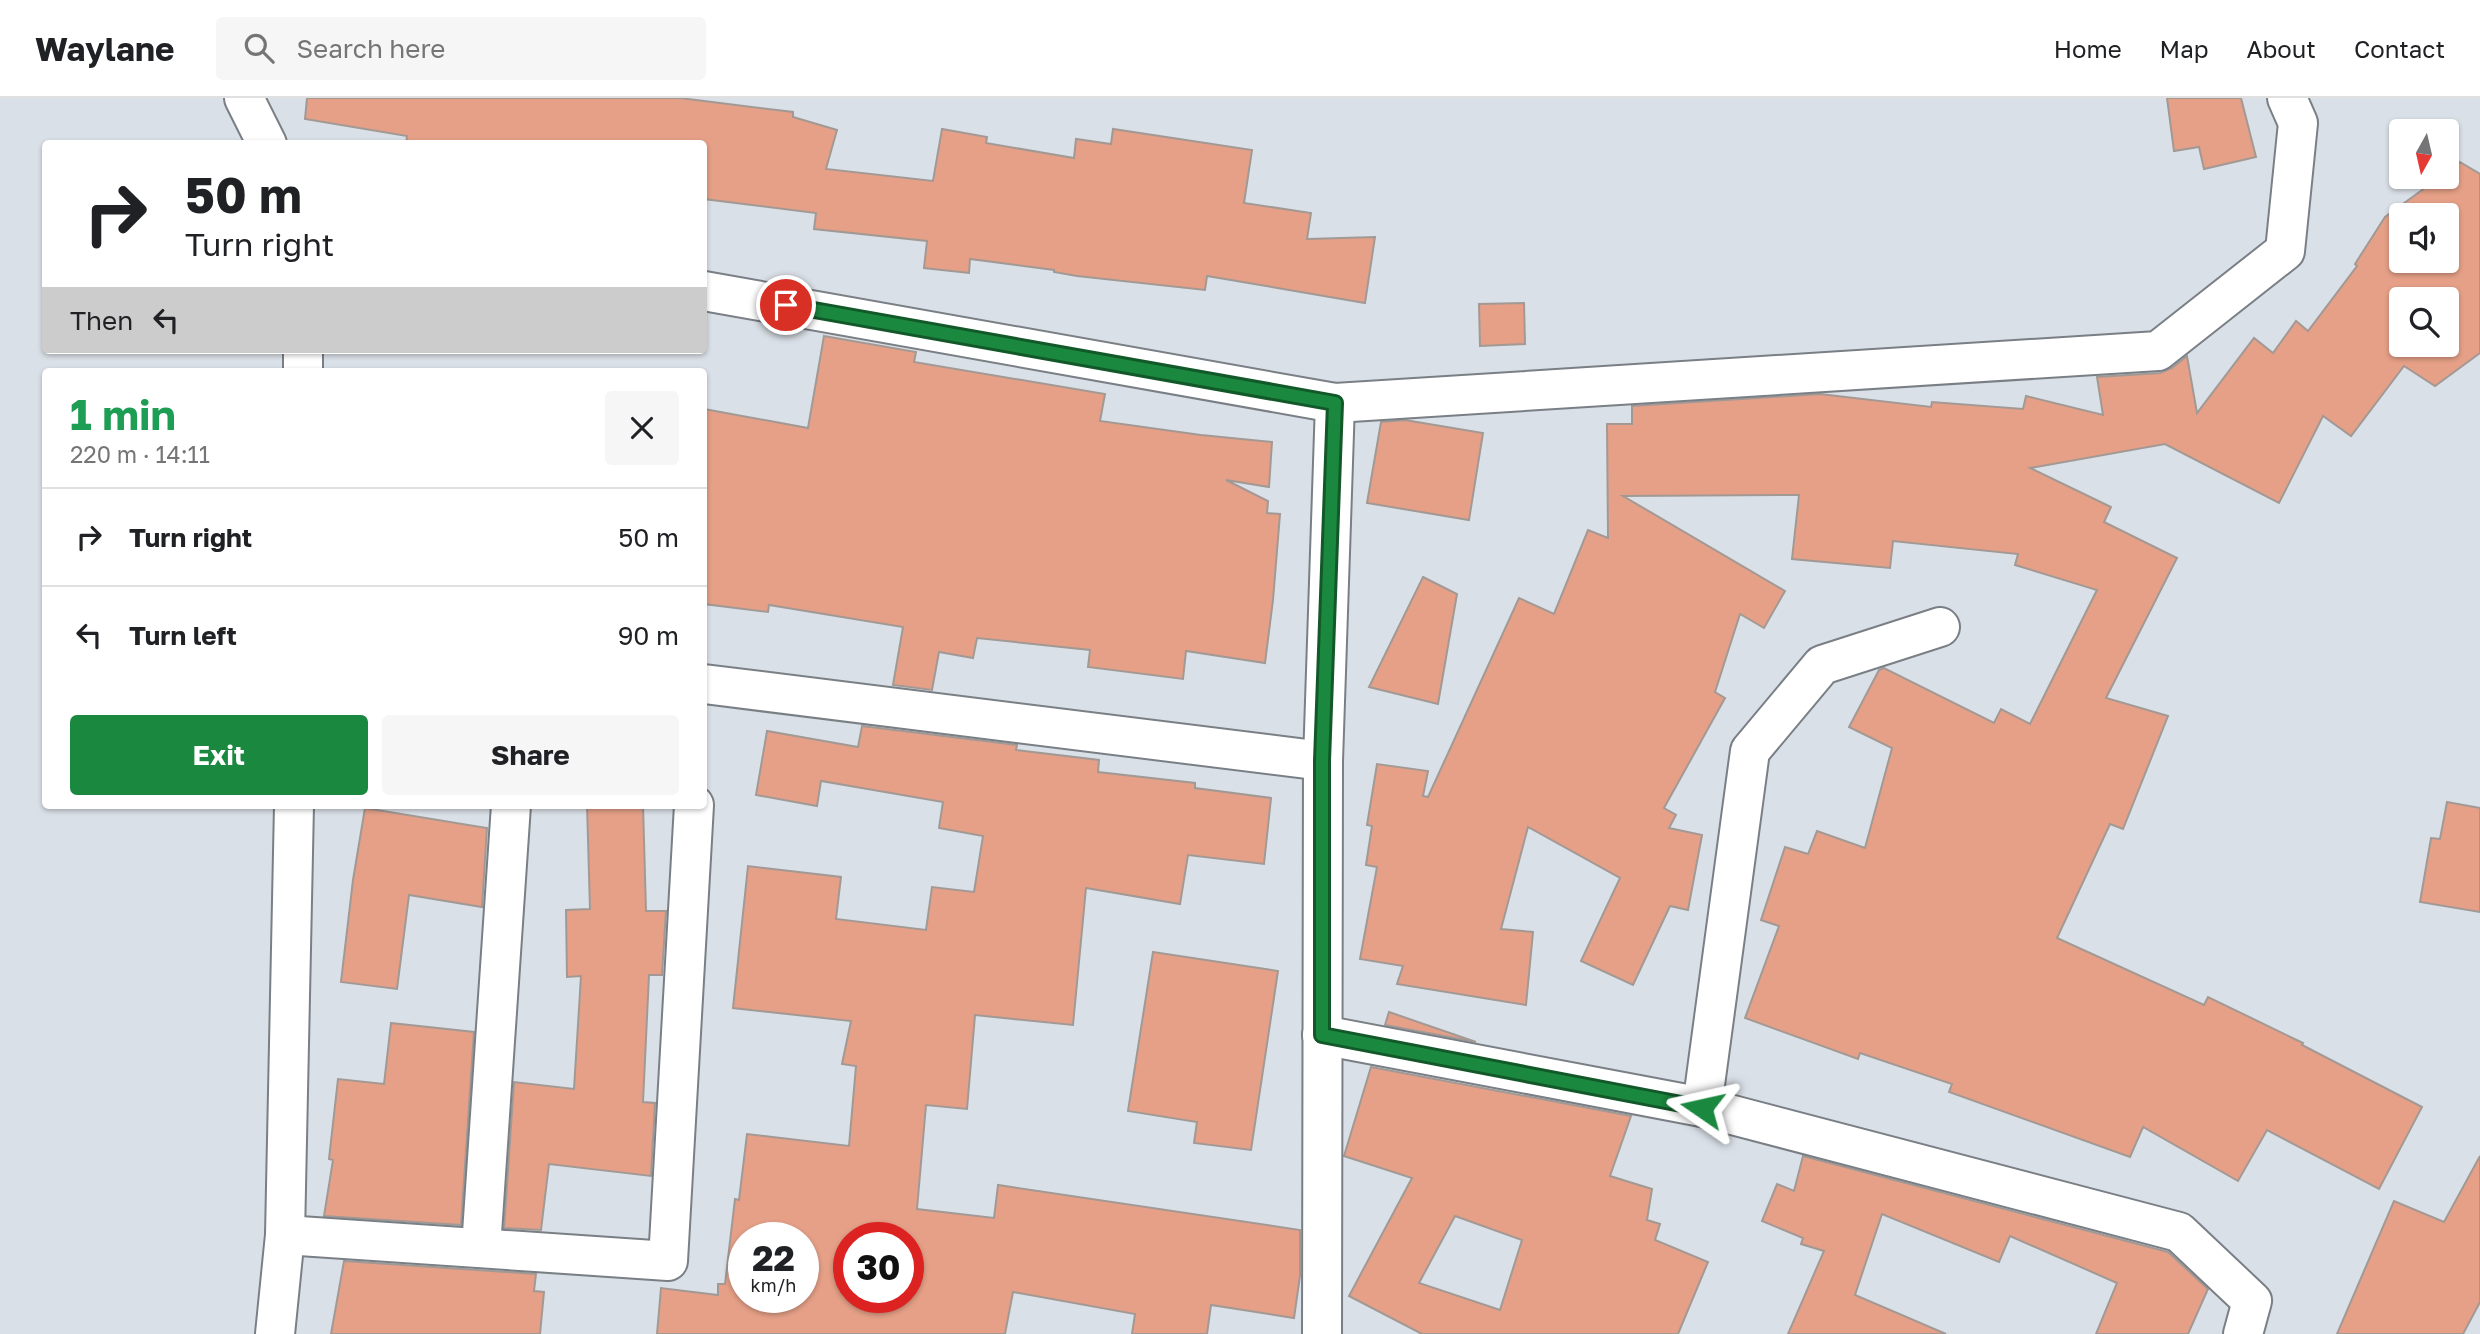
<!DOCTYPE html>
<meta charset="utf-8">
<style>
:root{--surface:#fff;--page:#f6f6f6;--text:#202124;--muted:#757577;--line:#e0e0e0;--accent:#1b883f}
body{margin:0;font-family:"Golos Text",sans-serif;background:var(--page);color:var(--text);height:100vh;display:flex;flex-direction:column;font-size:26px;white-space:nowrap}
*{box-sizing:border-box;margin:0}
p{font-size:23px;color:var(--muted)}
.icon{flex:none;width:38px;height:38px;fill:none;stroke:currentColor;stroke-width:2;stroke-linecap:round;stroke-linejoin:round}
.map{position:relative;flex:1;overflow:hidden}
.side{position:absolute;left:42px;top:270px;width:665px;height:441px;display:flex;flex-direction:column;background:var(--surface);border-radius:7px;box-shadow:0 2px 5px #0004}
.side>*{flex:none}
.hud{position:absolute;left:42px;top:42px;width:665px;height:214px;border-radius:7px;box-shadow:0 2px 5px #0004;background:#fff;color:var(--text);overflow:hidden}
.needle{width:46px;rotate:188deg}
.fabs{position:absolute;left:2389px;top:21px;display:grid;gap:14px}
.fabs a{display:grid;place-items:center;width:70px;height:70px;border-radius:7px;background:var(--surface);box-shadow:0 2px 5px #0004;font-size:35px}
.speed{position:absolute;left:728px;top:1124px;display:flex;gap:14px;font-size:35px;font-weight:700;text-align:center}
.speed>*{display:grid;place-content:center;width:91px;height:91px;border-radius:50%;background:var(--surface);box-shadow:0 2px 5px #0004;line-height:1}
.speed small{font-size:18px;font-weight:400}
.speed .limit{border:10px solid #d22;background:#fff;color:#111}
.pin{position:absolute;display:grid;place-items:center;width:60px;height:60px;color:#fff;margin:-30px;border:4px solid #fff;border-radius:50%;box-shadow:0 2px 7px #0007}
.me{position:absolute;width:77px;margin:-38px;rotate:281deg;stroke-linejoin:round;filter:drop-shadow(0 0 5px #0008)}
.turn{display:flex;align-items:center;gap:24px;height:147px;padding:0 28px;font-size:32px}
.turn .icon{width:91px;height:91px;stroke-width:2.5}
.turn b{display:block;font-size:49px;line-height:60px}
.then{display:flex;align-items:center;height:66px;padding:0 28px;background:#0003;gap:14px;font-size:26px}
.round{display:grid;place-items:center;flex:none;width:74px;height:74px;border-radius:7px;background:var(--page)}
.head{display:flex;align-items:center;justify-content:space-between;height:119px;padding:0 28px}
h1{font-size:42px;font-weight:700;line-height:52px;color:#1e9e55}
.action{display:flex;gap:14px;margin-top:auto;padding:14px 28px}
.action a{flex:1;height:80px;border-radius:7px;background:var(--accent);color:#fff;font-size:28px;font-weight:700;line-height:80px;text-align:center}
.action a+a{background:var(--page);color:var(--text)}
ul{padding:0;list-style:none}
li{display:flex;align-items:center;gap:21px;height:98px;padding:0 28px;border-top:2px solid var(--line)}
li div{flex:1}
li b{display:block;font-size:26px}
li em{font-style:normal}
header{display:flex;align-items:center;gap:42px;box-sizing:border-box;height:98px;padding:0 35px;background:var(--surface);border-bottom:2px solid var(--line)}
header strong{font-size:33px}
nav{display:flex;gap:38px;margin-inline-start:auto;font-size:24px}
.search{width:490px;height:63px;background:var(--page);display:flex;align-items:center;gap:18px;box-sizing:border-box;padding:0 24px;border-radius:7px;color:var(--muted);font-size:26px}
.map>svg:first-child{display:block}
.building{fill:#e5a087;stroke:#a29995;stroke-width:2;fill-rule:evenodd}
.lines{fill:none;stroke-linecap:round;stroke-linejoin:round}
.minor-casing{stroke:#797f85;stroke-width:42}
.secondary-casing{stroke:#797f85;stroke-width:42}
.minor{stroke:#fff;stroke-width:38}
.secondary{stroke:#fff;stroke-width:38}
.route-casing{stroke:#125829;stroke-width:18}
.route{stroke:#1b883f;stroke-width:12}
</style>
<header>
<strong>Waylane</strong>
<div class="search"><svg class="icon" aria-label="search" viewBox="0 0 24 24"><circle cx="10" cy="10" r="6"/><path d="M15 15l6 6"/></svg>Search here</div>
<nav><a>Home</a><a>Map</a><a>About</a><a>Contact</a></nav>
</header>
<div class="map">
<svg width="2480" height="1236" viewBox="0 0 2480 1236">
<rect width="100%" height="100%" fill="#dae0e7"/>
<g class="building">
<polygon points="307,0 680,0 793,14 793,19 837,32 826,71 933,83 942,31 987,39 986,45 1074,60 1076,41 1111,46 1113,31 1252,52 1244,105 1311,115 1307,141 1375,139 1365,205 1207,178 1205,192 1077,178 1054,174 1054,172 970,161 969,175 924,170 927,143 814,131 816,115 704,101 704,46 406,46 407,38 305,21"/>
<polygon points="2167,0 2241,0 2256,59 2204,71 2199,49 2174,53"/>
<path d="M2460,64L2480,76V255L2435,288L2404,268L2351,338L2323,318L2279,405L2165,346L2030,370L2111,409L2104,424L2177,460L2106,600L2168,618L2123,731L2110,726L2057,840L2204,907L2208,899L2303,945L2302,947L2422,1009L2379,1091L2267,1032L2238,1083L2143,1029L2130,1059L1949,994L1952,986L1860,955L1858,961L1745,920L1779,828L1761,822L1785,749L1808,756L1817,733L1865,750L1892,650L1849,629L1879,572L1884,570L1994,625L2001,611L2030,626L2097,492L2015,467L2018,456L1893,443L1890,470L1792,461L1799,397L1623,398L1785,493L1764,530L1740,516L1715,594L1725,600L1664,710L1676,717L1669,730L1702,737L1688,812L1670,808L1633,887L1581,863L1620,780L1528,729L1501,831L1533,834L1526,907L1397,886L1403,868L1360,861L1377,769L1366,767L1372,728L1367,727L1377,666L1428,673L1423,698L1428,699L1519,500L1554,516L1588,432L1608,440L1607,326H1632V308L1820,296L1931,309L1932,304L2023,311L2026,298L2103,317L2097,279L2160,275L2172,270L2187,258L2197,315L2254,240L2273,255L2296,223L2308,233L2357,168L2355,166L2385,119L2440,79H2446V74ZM2401,117H2446V163H2401ZM2401,201H2446V247H2401Z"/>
<polygon points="1524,205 1525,246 1480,248 1479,206"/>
<polygon points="824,238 916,254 914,264 1105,296 1100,323 1201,337 1272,344 1269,389 1226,382 1268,403 1267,415 1280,416 1273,502 1265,565 1186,553 1183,581 1088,569 1090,552 977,540 973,560 939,554 932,592 893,587 903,529 769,507 768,514 704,506 704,311 808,330"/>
<polygon points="1405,322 1483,335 1469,422 1367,405 1381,324"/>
<polygon points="1423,479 1457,496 1438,606 1369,589"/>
<path d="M862,628L1017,647L1016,652L1099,662L1098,674L1195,685V690L1271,700L1264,766L1188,757L1180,806L1086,790L1073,927L975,917L967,1011L926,1007L917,1111L994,1120L998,1087L1300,1132V1178L1294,1220L1211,1207L1207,1236H1132L1135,1216L1013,1194L1005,1236H657L661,1190L718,1197V1186H725L735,1101L739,1102L747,1036L849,1048L856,968L842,966L851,923L733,910L748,768L841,779L836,821L926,832L932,789L974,794L983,738L939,730L943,704L821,683L817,708L756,697L767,633L858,649ZM744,1139H803V1199H744ZM849,1139H908V1199H849Z"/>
<polygon points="2447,704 2480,710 2480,814 2420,804 2431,740 2440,741"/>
<polygon points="587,707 643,707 646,813 666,813 662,877 649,877 643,1004 655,1005 651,1078 549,1066 541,1132 504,1130 514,984 574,991 581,878 567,879 566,812 590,811"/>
<polygon points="365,710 487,730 482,809 409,797 397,891 341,884 353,782"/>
<polygon points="1153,854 1278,873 1251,1052 1194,1045 1197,1024 1128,1013"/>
<polygon points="1389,914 1476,944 1385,927"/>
<polygon points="391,925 474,934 461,1127 324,1118 333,1062 329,1061 338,981 384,986"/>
<path d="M1371,969L1631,1018L1610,1078L1652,1091L1647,1122L1660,1126L1655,1142L1708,1164L1678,1236H1422L1349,1198L1412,1080L1344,1058ZM1455,1118L1522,1142L1500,1212L1419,1185Z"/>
<polygon points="1803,1058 2168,1154 2208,1191 2188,1236 2096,1236 2117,1185 2010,1138 1999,1164 1882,1116 1855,1197 1946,1236 1788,1236 1824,1153 1801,1146 1803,1140 1762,1123 1777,1086 1794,1093"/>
<polygon points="2480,1058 2480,1204 2463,1236 2337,1236 2394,1103 2444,1124"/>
<polygon points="344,1163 536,1176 534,1193 544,1194 540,1236 331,1236"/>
</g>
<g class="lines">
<g class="minor-casing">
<g id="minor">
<polyline points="704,193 1335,305 2158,253 2285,153 2298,25 2287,0"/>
<polyline points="704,586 1323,663"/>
<polyline points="1322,937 1702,1009 2179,1134 2252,1203 2243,1236"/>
<polyline points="1702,1009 1750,653 1822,567 1940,529"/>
<polyline points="285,1137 668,1163 694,707"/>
<polyline points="481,1150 511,707"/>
<polyline points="1322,1236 1323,663 1335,305"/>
</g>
</g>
<g class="secondary-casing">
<g id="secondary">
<polyline points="244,0 267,46"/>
<polyline points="303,273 303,252"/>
<polyline points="275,1236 285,1137 294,707"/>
</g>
</g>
<use href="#minor" class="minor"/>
<use href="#secondary" class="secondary"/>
</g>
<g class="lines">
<g class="route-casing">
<polyline id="route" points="786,207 1335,305 1322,663 1322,937 1702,1010"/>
</g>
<use href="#route" class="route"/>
</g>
</svg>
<div class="fabs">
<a><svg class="needle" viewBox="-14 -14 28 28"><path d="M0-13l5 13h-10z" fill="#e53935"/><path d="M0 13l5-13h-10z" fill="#757577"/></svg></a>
<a><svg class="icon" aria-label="sound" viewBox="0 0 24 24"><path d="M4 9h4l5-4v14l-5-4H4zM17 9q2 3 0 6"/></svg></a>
<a><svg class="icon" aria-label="search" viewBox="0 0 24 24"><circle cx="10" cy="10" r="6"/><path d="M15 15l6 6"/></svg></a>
</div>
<div class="speed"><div>22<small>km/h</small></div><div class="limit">30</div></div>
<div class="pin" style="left:786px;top:207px;background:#d93025"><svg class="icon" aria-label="arrive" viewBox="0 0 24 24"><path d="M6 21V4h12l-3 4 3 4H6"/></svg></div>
<svg class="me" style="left:1702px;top:1010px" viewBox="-20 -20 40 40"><path d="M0-17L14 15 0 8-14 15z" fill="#1b883f" stroke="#fff" stroke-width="4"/></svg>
<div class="hud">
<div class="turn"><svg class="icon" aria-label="right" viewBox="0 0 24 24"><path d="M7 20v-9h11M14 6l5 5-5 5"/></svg><div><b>50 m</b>Turn right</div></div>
<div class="then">Then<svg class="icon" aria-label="left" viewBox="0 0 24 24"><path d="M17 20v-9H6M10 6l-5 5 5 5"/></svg></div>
</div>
<section class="side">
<div class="head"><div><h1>1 min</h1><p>220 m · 14:11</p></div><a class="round"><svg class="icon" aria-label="close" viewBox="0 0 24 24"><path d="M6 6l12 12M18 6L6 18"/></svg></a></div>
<ul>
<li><svg class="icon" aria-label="right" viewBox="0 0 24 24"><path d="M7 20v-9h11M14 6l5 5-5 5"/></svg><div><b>Turn right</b></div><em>50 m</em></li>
<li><svg class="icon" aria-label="left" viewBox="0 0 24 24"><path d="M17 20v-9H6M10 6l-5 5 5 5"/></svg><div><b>Turn left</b></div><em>90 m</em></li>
</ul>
<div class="action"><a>Exit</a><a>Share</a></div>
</section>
</div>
